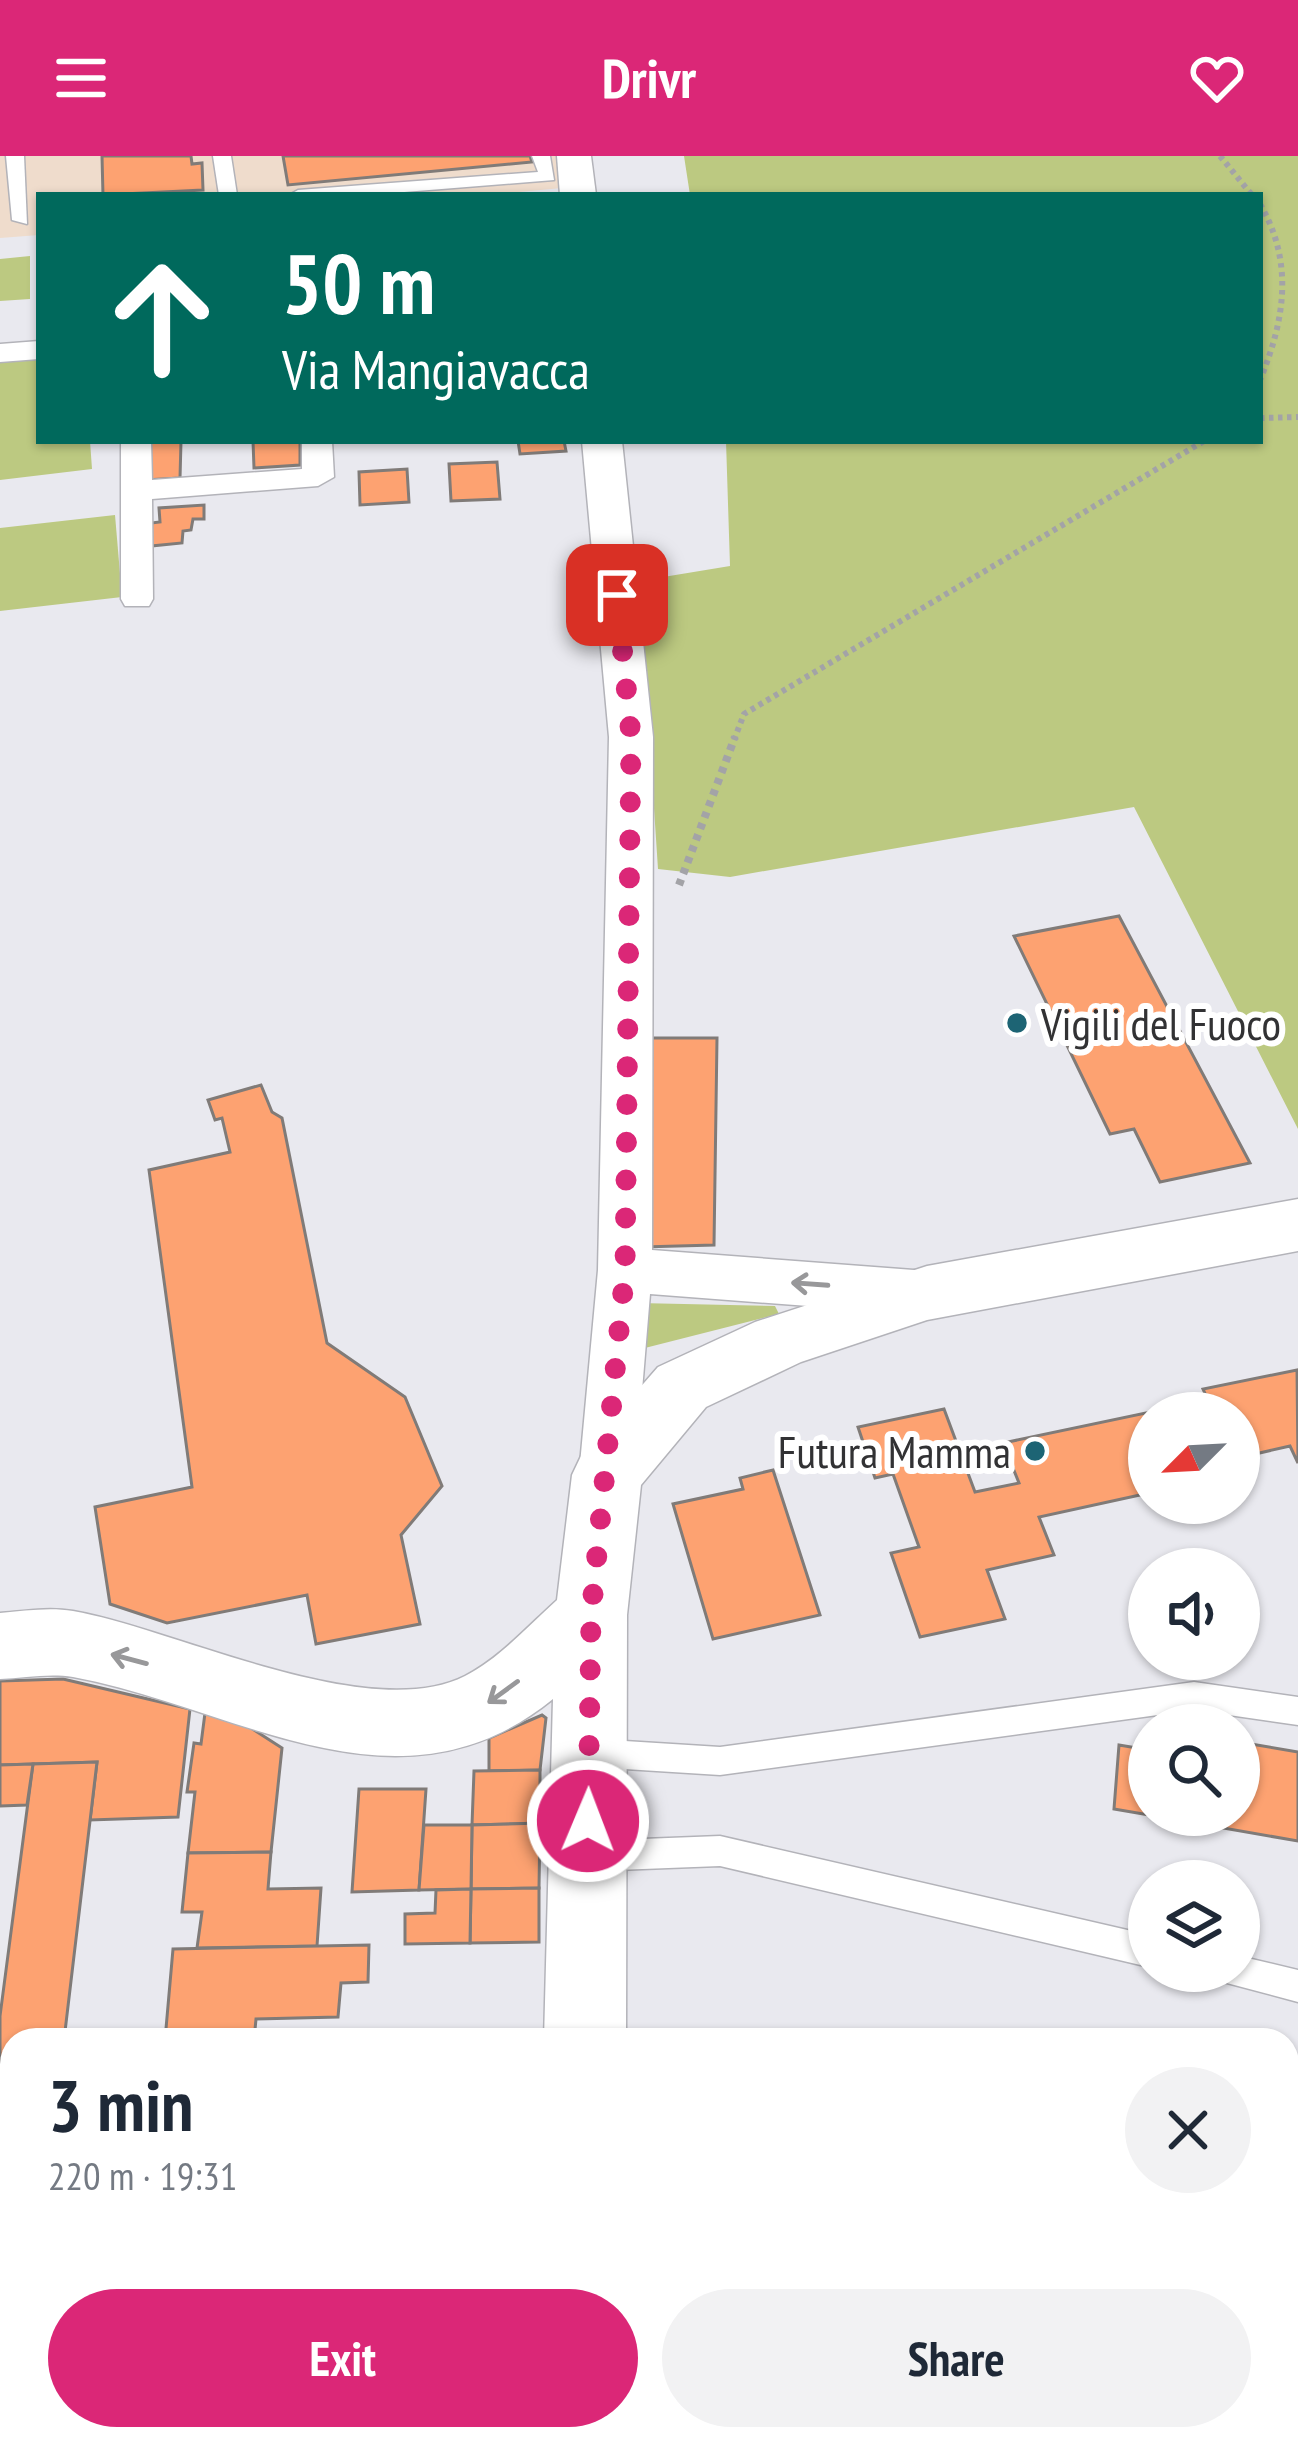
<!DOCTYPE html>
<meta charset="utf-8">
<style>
:root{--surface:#fff;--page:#f2f2f3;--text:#1f2937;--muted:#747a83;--accent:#db2777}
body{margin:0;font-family:"PT Sans Narrow",sans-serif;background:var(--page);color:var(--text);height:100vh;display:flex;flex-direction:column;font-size:45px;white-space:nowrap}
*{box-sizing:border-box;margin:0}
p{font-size:39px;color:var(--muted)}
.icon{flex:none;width:66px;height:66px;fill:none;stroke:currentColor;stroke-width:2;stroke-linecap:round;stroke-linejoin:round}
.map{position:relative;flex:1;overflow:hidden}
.sheet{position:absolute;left:0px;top:1872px;width:1299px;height:423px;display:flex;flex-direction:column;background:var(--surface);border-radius:36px 36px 0 0;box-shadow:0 3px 9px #0004}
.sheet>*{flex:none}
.hud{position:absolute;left:36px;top:36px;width:1227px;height:252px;border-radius:0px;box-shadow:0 3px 9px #0004;background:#00695c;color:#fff;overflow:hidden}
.needle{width:78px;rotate:246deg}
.buttons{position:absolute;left:1128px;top:1236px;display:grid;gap:24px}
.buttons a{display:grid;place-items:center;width:132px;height:132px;border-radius:50%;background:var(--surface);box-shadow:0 3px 9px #0004;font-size:60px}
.pin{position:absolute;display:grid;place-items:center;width:102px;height:102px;color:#fff;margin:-51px;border-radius:24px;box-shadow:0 6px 18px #0006}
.me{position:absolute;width:132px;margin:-66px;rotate:1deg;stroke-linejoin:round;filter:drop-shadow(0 0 9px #0008)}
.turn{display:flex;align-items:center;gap:42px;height:252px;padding:0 48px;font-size:54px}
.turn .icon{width:156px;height:156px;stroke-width:2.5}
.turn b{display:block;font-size:84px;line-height:102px}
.round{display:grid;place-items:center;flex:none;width:126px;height:126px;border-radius:63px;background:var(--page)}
.head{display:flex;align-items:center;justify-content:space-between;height:204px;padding:0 48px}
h1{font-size:72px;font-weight:600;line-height:90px}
.action{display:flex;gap:24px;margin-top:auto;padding:24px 48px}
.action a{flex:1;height:138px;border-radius:72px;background:var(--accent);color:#fff;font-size:48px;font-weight:600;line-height:138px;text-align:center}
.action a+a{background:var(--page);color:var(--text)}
header{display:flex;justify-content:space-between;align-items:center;height:156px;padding:0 48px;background:var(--accent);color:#fff;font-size:54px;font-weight:600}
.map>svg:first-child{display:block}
.industrial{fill:#efdccc}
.green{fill:#bcc981}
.building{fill:#fda271;stroke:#807b78;stroke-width:3}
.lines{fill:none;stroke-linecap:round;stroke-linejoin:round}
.service-casing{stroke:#b3b3b9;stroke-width:3}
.pedestrian-casing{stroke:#b3b3b9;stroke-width:3}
.minor-casing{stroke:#b3b3b9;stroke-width:3}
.secondary-casing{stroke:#b3b3b9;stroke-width:3}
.path-far1{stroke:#a3a3a7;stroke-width:6;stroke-dasharray:4.5 4.5;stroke-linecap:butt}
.path{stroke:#a3a3a7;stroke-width:8;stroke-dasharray:6 6;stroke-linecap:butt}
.service{fill:#fff;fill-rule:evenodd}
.pedestrian{fill:#fff;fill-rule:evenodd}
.minor{fill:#fff;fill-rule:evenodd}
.secondary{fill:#fff;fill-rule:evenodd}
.oneway{stroke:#98989a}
.route{stroke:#db2777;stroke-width:21;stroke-dasharray:0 37.8}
.poi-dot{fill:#1d6474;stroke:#fff;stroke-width:4.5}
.labels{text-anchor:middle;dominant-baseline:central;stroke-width:12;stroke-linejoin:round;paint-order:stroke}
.poi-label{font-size:45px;fill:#323234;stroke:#fff;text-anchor:start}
</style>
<header><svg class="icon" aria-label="menu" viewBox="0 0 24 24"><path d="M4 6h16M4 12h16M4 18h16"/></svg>Drivr<svg class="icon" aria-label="heart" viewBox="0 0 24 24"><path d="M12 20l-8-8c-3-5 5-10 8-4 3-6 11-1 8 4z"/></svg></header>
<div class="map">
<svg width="1298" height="2294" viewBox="0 0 1298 2294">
<rect width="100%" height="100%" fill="#e9e9ef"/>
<polygon class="industrial" points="0,0 559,0 562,32 485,39 39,39 39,79 0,82"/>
<g class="green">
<polygon points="684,0 1298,0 1298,973 1134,651 730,721 658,713 639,425 730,410 726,285 1260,285 1260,39 690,39"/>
<polygon points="30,100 30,143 0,145 0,103"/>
<polygon points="39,201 39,285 90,285 92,313 0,324 0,205"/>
<polygon points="115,359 122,441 0,455 0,372"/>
<polygon points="638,1147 775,1150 779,1158 637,1194"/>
</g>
<g class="building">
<polygon points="102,0 191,0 192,8 202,7 203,34 103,39"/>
<polygon points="283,0 530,0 532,6 288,29"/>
<polygon points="146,285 181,285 180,322 145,324"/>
<polygon points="253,285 300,285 300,309 254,312"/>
<polygon points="518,285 564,285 566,295 520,298"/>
<polygon points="497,306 500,343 451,345 449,308"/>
<polygon points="407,313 409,346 360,349 359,316"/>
<polygon points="204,349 204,363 193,363 191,374 183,375 182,387 151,390 151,367 160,366 159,352"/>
<polygon points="1119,760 1250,1007 1160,1026 1134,973 1110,978 1014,780"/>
<polygon points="651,882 717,882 714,1089 642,1091"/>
<polygon points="261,929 272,956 282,962 327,1187 405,1241 442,1330 401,1379 420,1468 316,1488 307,1439 167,1467 110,1448 95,1351 192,1331 149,1014 230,996 222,962 215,964 208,944"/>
<polygon points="1297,1214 1298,1307 1290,1290 1242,1301 1249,1316 1239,1318 1239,1257 1149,1257 1149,1337 1039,1361 1054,1399 987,1414 1005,1463 920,1481 891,1397 919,1391 893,1318 875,1322 858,1271 944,1253 975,1336 1019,1327 1003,1287 1208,1244 1203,1233"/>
<polygon points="773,1314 820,1459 713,1483 673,1348 743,1333 740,1322"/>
<polygon points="63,1523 190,1553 178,1661 90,1664 97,1606 0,1609 0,1525"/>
<polygon points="205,1557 251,1572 282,1592 271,1696 188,1697 195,1636 187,1636 194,1587 201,1588"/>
<polygon points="542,1559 546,1562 540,1614 489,1615 489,1582"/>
<polygon points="1239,1586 1298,1596 1298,1685 1149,1659 1239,1659"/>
<polygon points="1119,1589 1149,1594 1149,1659 1114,1653"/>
<polygon points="97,1606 64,1884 12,1884 12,1918 0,1918 0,1860 33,1608"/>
<polygon points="33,1608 27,1649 0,1650 0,1609"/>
<polygon points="540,1614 540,1667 472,1669 474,1615"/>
<polygon points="359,1633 426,1633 419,1734 352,1736"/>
<polygon points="540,1667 539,1732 471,1733 472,1669"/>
<polygon points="424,1669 472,1669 471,1733 419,1734"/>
<polygon points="271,1696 268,1733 321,1732 317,1790 197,1792 202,1756 182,1756 188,1697"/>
<polygon points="539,1732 539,1786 470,1787 471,1733"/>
<polygon points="471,1733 470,1787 405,1788 405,1758 435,1757 436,1734"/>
<polygon points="369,1789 368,1826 341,1827 338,1861 256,1863 254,1884 165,1884 173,1793"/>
<rect x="0" y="1918" width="12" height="221"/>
<polygon points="1287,2106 1298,2109 1298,2294 1191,2294 1191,2283 1287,2283"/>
<polygon points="0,2226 12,2226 10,2294 0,2294"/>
</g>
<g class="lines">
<g class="service-casing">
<g id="service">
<polygon points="6,0 24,0 27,68 12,64"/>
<polygon points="213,0 231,0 237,39 219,39"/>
<polygon points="532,0 550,0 554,24 367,39 289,39 298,34 538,16"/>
<polygon points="1194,1526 1298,1541 1298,1569 1194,1554 720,1619 593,1611 582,1607 578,1597 582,1587 593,1583 720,1591"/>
<polygon points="720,1680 1149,1779 1149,1811 720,1710 591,1715 580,1711 575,1700 580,1689 591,1685"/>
<polygon points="1239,1800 1298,1814 1298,1846 1223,1826 1219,1815 1239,1815"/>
</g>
</g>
<g class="pedestrian-casing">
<g id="pedestrian">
<polygon points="39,185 39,203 0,206 0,188"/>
<polygon points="121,285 151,285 152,324 302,313 302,285 332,285 334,321 318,330 152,343 153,443 149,450 125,450 121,443"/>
</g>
</g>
<g class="minor-casing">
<g id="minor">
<polygon points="557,0 591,0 596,39 560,39"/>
<polygon points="582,285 622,285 653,581 652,1094 927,1115 946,1121 954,1137 946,1153 927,1159 650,1138 635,1319 627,1336 607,1344 587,1336 579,1319 598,1114 609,581"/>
</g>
</g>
<g class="secondary-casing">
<g id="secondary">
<path d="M1298,1043V1095L927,1164L801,1206L706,1251L641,1329L627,1459L626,1884H544L553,1543C398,1669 237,1551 73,1521C49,1517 24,1522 0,1523V1457C24,1455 49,1451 73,1455C176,1473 368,1569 465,1520C500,1502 528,1470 557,1444L572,1319L582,1298L658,1211L755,1166L927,1110Z"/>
<rect x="534" y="2283" width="90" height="11"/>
</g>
</g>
<g class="path-far1">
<polyline points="1220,0 1252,39"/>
<path d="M1260,48C1294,106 1285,164 1260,224"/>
<polyline points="1260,262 1298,261"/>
<polyline points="734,584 744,558 1204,285"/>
</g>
<polyline class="path" points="679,729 735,581"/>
<use href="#service" class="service"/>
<use href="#pedestrian" class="pedestrian"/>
<use href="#minor" class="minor"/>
<use href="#secondary" class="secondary"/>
</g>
<defs><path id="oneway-shaft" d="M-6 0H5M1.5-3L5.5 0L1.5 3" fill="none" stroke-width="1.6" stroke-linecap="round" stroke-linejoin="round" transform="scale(3)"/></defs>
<g class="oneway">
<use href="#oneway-shaft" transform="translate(810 1128) rotate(-176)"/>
<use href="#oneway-shaft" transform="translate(129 1503) rotate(-165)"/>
<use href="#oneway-shaft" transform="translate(503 1536) rotate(144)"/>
</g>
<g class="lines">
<polyline class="route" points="588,1665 591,1459 625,1114 631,580 617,439"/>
</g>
<g class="poi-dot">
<circle cx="1017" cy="867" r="12"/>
<circle cx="1035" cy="1295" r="12"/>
</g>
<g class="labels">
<g class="poi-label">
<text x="1041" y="867">Vigili del Fuoco</text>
<text x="1011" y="1295" text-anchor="end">Futura Mamma</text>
</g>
</g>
</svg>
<div class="buttons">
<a><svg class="needle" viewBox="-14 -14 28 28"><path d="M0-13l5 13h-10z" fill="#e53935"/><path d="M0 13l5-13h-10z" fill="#747a83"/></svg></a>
<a><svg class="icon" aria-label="sound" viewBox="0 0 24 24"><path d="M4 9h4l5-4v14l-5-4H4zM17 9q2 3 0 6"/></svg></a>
<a><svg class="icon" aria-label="search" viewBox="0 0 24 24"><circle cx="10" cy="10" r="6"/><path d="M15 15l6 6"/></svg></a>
<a><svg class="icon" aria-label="layers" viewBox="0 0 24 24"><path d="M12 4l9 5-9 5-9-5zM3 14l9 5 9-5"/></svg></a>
</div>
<div class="pin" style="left:617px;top:439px;background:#d93025"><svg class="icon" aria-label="arrive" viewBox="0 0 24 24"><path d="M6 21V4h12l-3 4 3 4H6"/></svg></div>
<svg class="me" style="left:588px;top:1665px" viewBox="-20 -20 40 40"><circle r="17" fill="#db2777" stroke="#fff" stroke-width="3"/><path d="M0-11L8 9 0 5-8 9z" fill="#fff"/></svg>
<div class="hud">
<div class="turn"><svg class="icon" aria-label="ahead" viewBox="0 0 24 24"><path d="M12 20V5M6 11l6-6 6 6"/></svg><div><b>50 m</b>Via Mangiavacca</div></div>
</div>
<section class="sheet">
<div class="head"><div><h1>3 min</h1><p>220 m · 19:31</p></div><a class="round"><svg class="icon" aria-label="close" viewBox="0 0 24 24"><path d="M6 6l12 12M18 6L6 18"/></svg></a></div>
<div class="action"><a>Exit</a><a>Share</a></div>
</section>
</div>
